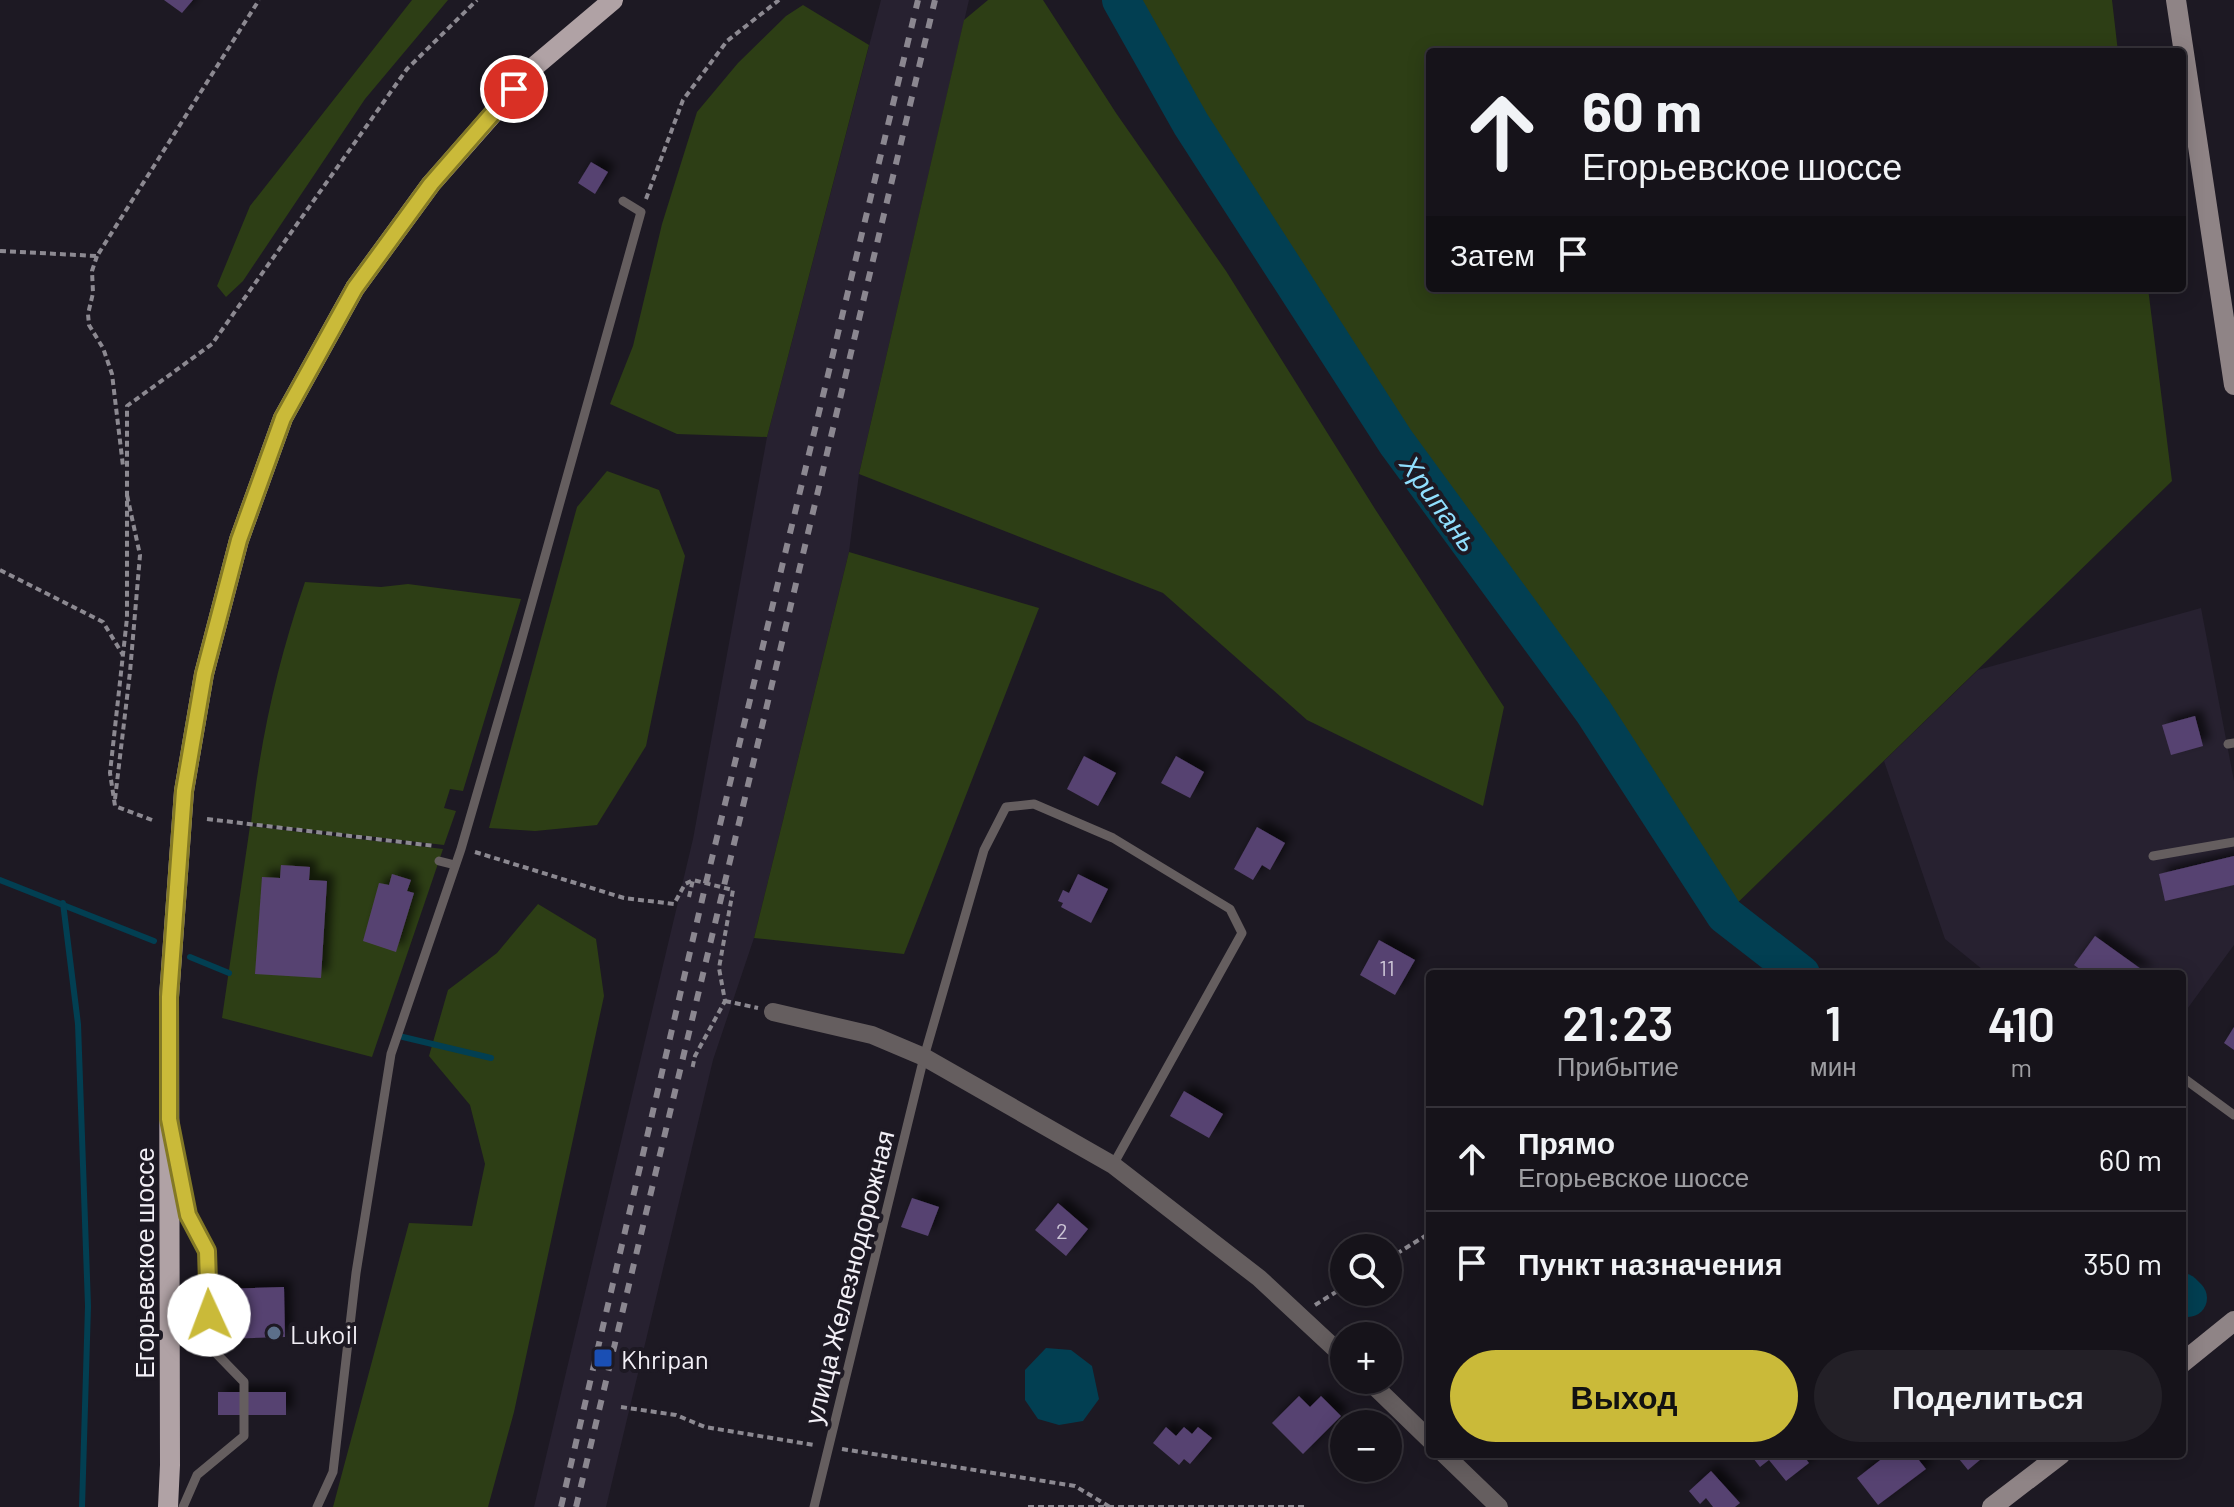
<!DOCTYPE html>
<html lang="ru">
<meta charset="utf-8">
<style>
:root{--surface:#16131a;--page:#232027;--text:#f1f3f6;--muted:#9e9ea2;--line:#353239;--accent:#caba39}
body{margin:0;font-family:Barlow,sans-serif;background:var(--page);color:var(--text);height:100vh;display:flex;flex-direction:column;font-size:30px;white-space:nowrap}
*{box-sizing:border-box;margin:0}
p{font-size:26px;color:var(--muted)}
.icon{flex:none;width:44px;height:44px;fill:none;stroke:currentColor;stroke-width:2;stroke-linecap:round;stroke-linejoin:round}
.map{position:relative;flex:1;overflow:hidden}
.drawer{position:absolute;left:1426px;top:970px;width:760px;height:488px;display:flex;flex-direction:column;background:var(--surface);border-radius:8px;box-shadow:0 4px 20px #0003,0 0 0 2px var(--line)}
.drawer>*{flex:none}
.hud{position:absolute;left:1426px;top:48px;width:760px;height:244px;border-radius:8px;box-shadow:0 4px 20px #0003,0 0 0 2px var(--line);background:#16131a;color:var(--text);overflow:hidden}
.controls{position:absolute;left:1330px;top:1234px;display:grid;gap:16px}
.controls a{display:grid;place-items:center;width:72px;height:72px;border-radius:50%;background:var(--surface);box-shadow:0 4px 20px #0003,0 0 0 2px var(--line);font-size:40px}
.pin{position:absolute;display:grid;place-items:center;width:68px;height:68px;color:#fff;margin:-34px;border:4px solid #fff;border-radius:50%;box-shadow:0 2px 8px #0007}
.me{position:absolute;width:88px;margin:-44px;rotate:358deg;stroke-linejoin:round;filter:drop-shadow(0 0 6px #0008)}
.turn{display:flex;align-items:center;gap:28px;height:168px;padding:0 24px;font-size:36px}
.turn .icon{width:104px;height:104px;stroke-width:2.5}
.turn b{display:block;font-size:56px;line-height:68px}
.then{display:flex;align-items:center;height:76px;padding:0 24px;background:#0003;gap:16px;font-size:30px}
.eta{display:flex;justify-content:space-evenly;align-items:center;height:136px;text-align:center}
.eta b{font-size:48px;font-weight:600;line-height:56px}
.cta{display:flex;gap:16px;margin-top:auto;padding:16px 24px}
.cta a{flex:1;height:92px;border-radius:48px;background:var(--accent);color:#111;font-size:32px;font-weight:600;line-height:92px;text-align:center}
.cta a+a{background:var(--page);color:var(--text)}
ul{padding:0;list-style:none}
li{display:flex;align-items:center;gap:24px;height:104px;padding:0 24px;border-top:2px solid var(--line)}
li div{flex:1}
li b{display:block;font-size:30px}
li em{font-style:normal}
.map>svg:first-child{display:block}
.built{fill:#272130}
.green{fill:#2d3e15}
.water{fill:#023f52}
.lines{fill:none;stroke-linecap:round;stroke-linejoin:round}
.stream{stroke:#023f52;stroke-width:6}
.river{stroke:#023f52;stroke-width:38}
.building{fill:#574271;filter:url(#shadow)}
.path{stroke:#8c8991;stroke-width:4;stroke-dasharray:6 4;stroke-linecap:butt}
.service{stroke:#655e5f;stroke-width:9}
.minor{stroke:#655e5f;stroke-width:18}
.secondary{stroke:#8f8486;stroke-width:20}
.primary{stroke:#b0a2a5;stroke-width:20}
.rail{stroke:#8b8790;stroke-width:6;stroke-dasharray:10 10;stroke-linecap:butt}
.route-casing{stroke:#837925;stroke-width:20}
.route{stroke:#caba39;stroke-width:14}
.service-dot{fill:#5c6f8a;stroke:#1d1923;stroke-width:3}
.transit-dot{fill:#1a4fb4;stroke:#1d1923;stroke-width:3}
.labels{text-anchor:middle;dominant-baseline:central;stroke-width:8;stroke-linejoin:round;paint-order:stroke}
.number-label{font-size:22px;fill:#cbc4d5}
.street-label{font-size:26px;fill:#f2eff6;stroke:#1d1923}
.poi-label{font-size:26px;fill:#f2eff6;stroke:#1d1923;text-anchor:start}
.water-label{font-size:28px;font-style:italic;fill:#90defd;stroke:#1d1923}
</style>
<div class="map">
<svg width="2234" height="1507" viewBox="0 0 2234 1507">
<defs>
<filter id="shadow"><feDropShadow dx="7" dy="-7" stdDeviation="4" flood-color="#0009"/></filter>
</defs>
<rect width="100%" height="100%" fill="#1d1923"/>
<g class="built">
<polygon points="881,0 969,0 859,474 849,552 754,938 713,1060 606,1507 534,1507 693,839 767,437"/>
<polygon points="2201,608 2234,781 2234,945 2182,1016 2182,974 1988,974 1945,939 1884,761 1978,670"/>
</g>
<g class="green">
<polygon points="412,0 448,0 365,99 243,281 226,297 217,286 250,206"/>
<polygon points="988,0 1043,0 1116,113 1226,271 1375,509 1504,707 1483,806 1307,720 1163,593 859,474 964,20"/>
<polygon points="1121,0 2112,0 2118,52 1430,52 1430,288 2148,288 2172,481 1725,915 1593,711 1396,442 1191,124"/>
<polygon points="803,5 869,45 767,437 677,434 610,404 633,346 662,224 697,112 738,63 786,16"/>
<polygon points="607,471 659,490 685,556 646,746 597,825 535,831 489,828 577,507"/>
<polygon points="849,552 1039,608 904,954 754,938"/>
<path d="M305,582L381,587L408,584L521,599L463,791L450,789L444,808L456,811L444,845L251,823C261,737 277,664 305,582Z"/>
<polygon points="250,826 443,849 372,1057 222,1018"/>
<polygon points="538,904 596,939 604,996 514,1412 488,1507 333,1507 409,1223 472,1226 485,1164 470,1105 429,1056 448,990 497,953"/>
</g>
<polygon class="water" points="1046,1348 1071,1350 1092,1366 1099,1399 1083,1421 1059,1425 1038,1419 1025,1400 1025,1370"/>
<g class="lines">
<g class="stream">
<polyline points="0,880 154,941"/>
<polyline points="63,903 78,1024 88,1306 82,1507"/>
<polyline points="190,957 229,973"/>
<polyline points="403,1037 491,1058"/>
</g>
<g class="river">
<polyline points="1121,0 1191,124 1396,442 1593,711 1725,915 1801,974"/>
<polyline points="2182,1292 2188,1298"/>
</g>
</g>
<g class="building">
<polygon points="164,0 193,0 182,13"/>
<polygon points="591,162 608,172 595,194 578,183"/>
<polygon points="2195,716 2203,746 2171,755 2162,725"/>
<polygon points="1084,756 1116,773 1098,806 1067,789"/>
<polygon points="1176,756 1204,772 1190,798 1161,783"/>
<polygon points="1257,827 1285,843 1270,870 1262,865 1253,880 1234,869"/>
<polygon points="2234,856 2234,885 2165,901 2159,874"/>
<polygon points="281,865 310,867 309,880 327,881 321,978 255,974 262,877 280,878"/>
<polygon points="392,874 411,880 407,891 414,893 396,952 363,941 379,883 389,885"/>
<polygon points="1078,874 1108,889 1091,923 1061,907 1063,903 1058,901 1063,890 1069,893"/>
<polygon points="2095,936 2148,974 2087,974 2074,965"/>
<polygon points="1379,940 1415,960 1395,995 1360,975"/>
<polygon points="2234,1027 2234,1050 2224,1043"/>
<polygon points="1184,1091 1223,1114 1209,1138 1170,1116"/>
<polygon points="912,1198 939,1207 928,1236 901,1227"/>
<polygon points="1058,1203 1088,1229 1066,1256 1035,1230"/>
<polygon points="284,1287 285,1337 222,1339 221,1289"/>
<rect x="218" y="1392" width="68" height="23"/>
<polygon points="1299,1396 1310,1407 1321,1396 1341,1416 1303,1454 1272,1423"/>
<polygon points="1166,1427 1176,1436 1184,1427 1192,1434 1198,1427 1212,1438 1190,1464 1184,1459 1179,1465 1153,1443"/>
<polygon points="1750,1454 1802,1454 1809,1463 1786,1481 1769,1460 1760,1467"/>
<polygon points="1888,1454 1914,1454 1926,1469 1878,1505 1857,1478"/>
<polygon points="1955,1454 1987,1454 1968,1470"/>
<polygon points="1711,1471 1740,1503 1735,1507 1713,1507 1706,1498 1700,1504 1689,1491"/>
</g>
<g class="lines">
<g class="path">
<polyline points="646,199 683,100 727,41 779,0"/>
<polyline points="0,251 97,256 259,0"/>
<polyline points="97,256 92,271 93,293 88,314 89,325 103,348 112,374 123,466"/>
<polyline points="0,570 103,622 123,655"/>
<polyline points="115,799 130,672 140,555 127,495"/>
<polyline points="207,819 435,846"/>
<polyline points="152,820 115,806 110,773 127,618 127,406 212,344 407,69 477,0"/>
<polyline points="475,852 624,898 674,904 685,884 693,880 733,890 719,968 725,1001 695,1056 692,1070"/>
<polyline points="689,897 693,880"/>
<polyline points="725,1001 758,1008"/>
<polyline points="1388,1259 1430,1233"/>
<polyline points="1315,1305 1344,1287"/>
<polyline points="621,1407 676,1415 705,1427 814,1445"/>
<polyline points="842,1449 1075,1486 1110,1507"/>
<polyline points="1028,1507 1305,1507"/>
</g>
<g class="service">
<polyline points="2228,744 2234,743"/>
<polyline points="2153,856 2234,842"/>
<polyline points="439,861 455,865"/>
<polyline points="2182,1077 2234,1115"/>
<polyline points="178,1163 188,1215 207,1251 210,1347 244,1382 244,1436 197,1475 183,1507"/>
<polyline points="317,1507 333,1472 356,1273 391,1054 461,849 517,656 641,212 623,201"/>
<polyline points="814,1507 924,1057 984,850 1006,807 1034,804 1113,838 1230,909 1242,933 1113,1165"/>
</g>
<g class="minor">
<polyline points="773,1012 872,1035 924,1057 1113,1165 1259,1278 1344,1357"/>
<polyline points="1368,1380 1430,1440"/>
<polyline points="1444,1454 1499,1507"/>
</g>
<g class="secondary">
<polyline points="2176,0 2234,385"/>
<polyline points="2182,1363 2234,1321"/>
<polyline points="1992,1507 2061,1454"/>
</g>
<polyline class="primary" points="168,1507 170,1465 169,997 184,791 204,674 239,540 283,418 355,288 431,184 535,66 613,0"/>
<g class="rail">
<polyline points="561,1507 706,883 918,0"/>
<polyline points="576,1507 935,0"/>
</g>
</g>
<g class="lines">
<g class="route-casing">
<polyline id="route" points="209,1315 207,1251 188,1215 169,1119 169,997 184,791 204,674 239,540 283,418 355,288 431,184 514,89"/>
</g>
<use href="#route" class="route"/>
</g>
<circle class="service-dot" cx="274" cy="1333" r="8"/>
<rect class="transit-dot" x="593" y="1348" width="20" height="20" rx="4"/>
<g class="labels">
<g class="number-label">
<text x="1387" y="967">11</text>
<text x="1062" y="1230">2</text>
</g>
<g class="street-label">
<text transform="translate(143 1263) rotate(-90)">Егорьевское шоссе</text>
<text transform="translate(848 1277) rotate(-76)">улица Железнодорожная</text>
</g>
<g class="poi-label">
<text x="290" y="1333">Lukoil</text>
<text x="621" y="1358">Khripan</text>
</g>
<g class="water-label">
<text transform="translate(1440 503) rotate(54)">Хрипань</text>
</g>
</g>
</svg>
<div class="controls">
<a><svg class="icon" aria-label="search" viewBox="0 0 24 24"><circle cx="10" cy="10" r="6"/><path d="M15 15l6 6"/></svg></a>
<a>+</a>
<a>−</a>
</div>
<div class="pin" style="left:514px;top:89px;background:#d93025"><svg class="icon" aria-label="arrive" viewBox="0 0 24 24"><path d="M6 21V4h12l-3 4 3 4H6"/></svg></div>
<svg class="me" style="left:209px;top:1315px" viewBox="-20 -20 40 40"><circle r="19" fill="#fff"/><path d="M0-13L10 11 0 6-10 11z" fill="#caba39"/></svg>
<div class="hud">
<div class="turn"><svg class="icon" aria-label="ahead" viewBox="0 0 24 24"><path d="M12 20V5M6 11l6-6 6 6"/></svg><div><b>60 m</b>Егорьевское шоссе</div></div>
<div class="then">Затем<svg class="icon" aria-label="arrive" viewBox="0 0 24 24"><path d="M6 21V4h12l-3 4 3 4H6"/></svg></div>
</div>
<section class="drawer">
<div class="eta">
<div><b>21:23</b><p>Прибытие</p></div>
<div><b>1</b><p>мин</p></div>
<div><b>410</b><p>m</p></div>
</div>
<ul>
<li><svg class="icon" aria-label="ahead" viewBox="0 0 24 24"><path d="M12 20V5M6 11l6-6 6 6"/></svg><div><b>Прямо</b><p>Егорьевское шоссе</p></div><em>60 m</em></li>
<li><svg class="icon" aria-label="arrive" viewBox="0 0 24 24"><path d="M6 21V4h12l-3 4 3 4H6"/></svg><div><b>Пункт назначения</b></div><em>350 m</em></li>
</ul>
<div class="cta"><a>Выход</a><a>Поделиться</a></div>
</section>
</div>
